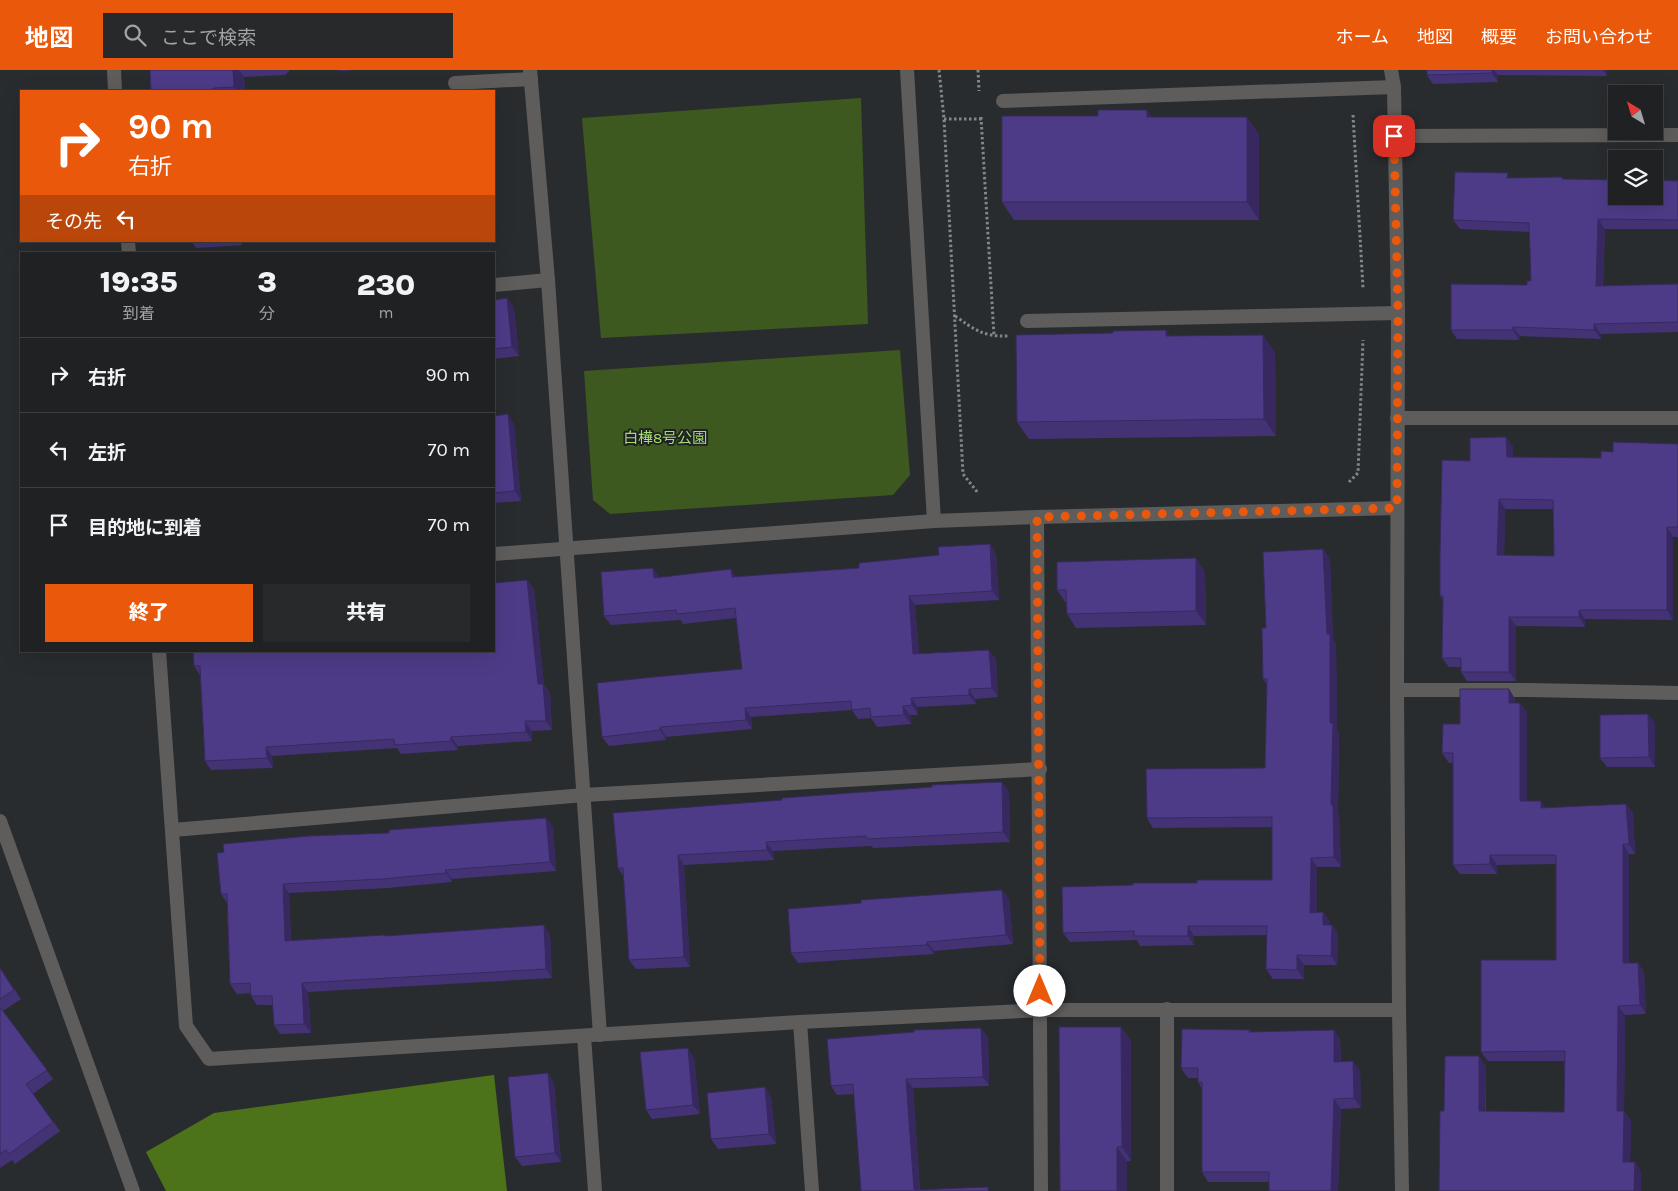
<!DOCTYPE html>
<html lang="ja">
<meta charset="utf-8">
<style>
:root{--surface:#1f2123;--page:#27292b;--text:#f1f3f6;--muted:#a1a3a6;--line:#3c3e41;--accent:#ea580c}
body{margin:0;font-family:Karla,"Noto Sans JP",sans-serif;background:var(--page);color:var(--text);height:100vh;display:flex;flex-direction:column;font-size:19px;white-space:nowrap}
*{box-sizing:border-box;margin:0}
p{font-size:16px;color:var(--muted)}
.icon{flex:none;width:28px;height:28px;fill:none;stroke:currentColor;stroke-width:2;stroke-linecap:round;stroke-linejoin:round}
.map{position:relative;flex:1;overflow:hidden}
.sheet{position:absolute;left:20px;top:182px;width:475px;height:400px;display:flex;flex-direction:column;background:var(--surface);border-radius:0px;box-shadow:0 5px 20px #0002,0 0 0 1px var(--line)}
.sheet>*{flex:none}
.top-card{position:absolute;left:20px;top:20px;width:475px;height:152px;border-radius:0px;box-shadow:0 5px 20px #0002,0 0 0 1px var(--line);background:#ea580c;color:#fff;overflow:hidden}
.needle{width:32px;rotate:322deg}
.buttons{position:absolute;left:1608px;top:15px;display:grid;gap:10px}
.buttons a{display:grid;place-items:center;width:55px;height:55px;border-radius:0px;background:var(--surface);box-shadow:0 5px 20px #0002,0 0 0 1px var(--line);font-size:25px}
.pin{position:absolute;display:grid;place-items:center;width:42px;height:42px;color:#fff;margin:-21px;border-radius:10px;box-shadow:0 2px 8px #0006}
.me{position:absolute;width:55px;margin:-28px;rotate:0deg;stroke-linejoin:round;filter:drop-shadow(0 0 4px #0008)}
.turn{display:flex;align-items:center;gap:18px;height:105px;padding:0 25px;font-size:22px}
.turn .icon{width:65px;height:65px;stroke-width:2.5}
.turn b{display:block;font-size:35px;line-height:42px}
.then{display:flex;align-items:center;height:48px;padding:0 25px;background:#0003;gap:10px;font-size:19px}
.eta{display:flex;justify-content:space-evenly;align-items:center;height:85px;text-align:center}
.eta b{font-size:30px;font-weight:800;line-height:35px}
.button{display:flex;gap:10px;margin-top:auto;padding:10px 25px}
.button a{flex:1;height:58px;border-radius:0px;background:var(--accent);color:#fff;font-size:20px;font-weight:800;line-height:58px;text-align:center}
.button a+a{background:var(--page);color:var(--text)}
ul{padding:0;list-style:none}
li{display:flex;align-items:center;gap:15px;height:75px;padding:0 25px;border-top:1px solid var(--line)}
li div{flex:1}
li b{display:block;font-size:19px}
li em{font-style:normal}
header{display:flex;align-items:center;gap:30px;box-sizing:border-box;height:70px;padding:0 25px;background:var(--accent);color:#fff}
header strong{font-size:24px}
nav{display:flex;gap:28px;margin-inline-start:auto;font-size:18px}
.search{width:350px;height:45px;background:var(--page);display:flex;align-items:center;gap:12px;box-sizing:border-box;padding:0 18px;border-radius:0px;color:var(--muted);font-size:19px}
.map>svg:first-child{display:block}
.green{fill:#3e591f}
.forest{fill:#4c7319}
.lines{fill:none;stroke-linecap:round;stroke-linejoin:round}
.path{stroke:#848689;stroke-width:3;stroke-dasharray:2.5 2.5;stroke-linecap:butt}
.service{stroke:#5f5d5c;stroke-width:14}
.minor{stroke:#5f5d5c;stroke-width:14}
.tertiary{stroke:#5f5d5c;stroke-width:14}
.wall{fill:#433375;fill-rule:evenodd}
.shaded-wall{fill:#37295f}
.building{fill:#4e3b88;stroke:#37295f;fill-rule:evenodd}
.route{stroke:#ea580c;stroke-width:9;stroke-dasharray:0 16.2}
.labels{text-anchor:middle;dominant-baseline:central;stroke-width:4;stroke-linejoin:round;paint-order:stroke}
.park-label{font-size:15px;fill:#a5dc6b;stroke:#1f2225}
</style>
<header>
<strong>地図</strong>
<div class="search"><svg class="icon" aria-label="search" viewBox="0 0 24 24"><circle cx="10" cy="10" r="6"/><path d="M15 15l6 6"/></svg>ここで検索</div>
<nav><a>ホーム</a><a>地図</a><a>概要</a><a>お問い合わせ</a></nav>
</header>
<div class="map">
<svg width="1678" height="1121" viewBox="0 0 1678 1121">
<rect width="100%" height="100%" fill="#292c2f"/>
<g class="green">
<polygon points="861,28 868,254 601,268 582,48"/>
<polygon points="900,280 910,405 893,425 610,444 593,430 584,301"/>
</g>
<polygon class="forest" points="494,1005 507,1121 166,1121 146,1082 214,1043"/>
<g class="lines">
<g class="path">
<polyline points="939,0 944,49 963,404 978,423"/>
<polyline points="978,0 979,21"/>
<polyline points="1353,45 1363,218"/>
<polyline points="981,47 994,266"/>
<polyline points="944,49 983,49"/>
<path d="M955,246C974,259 983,267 1008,266"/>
<polyline points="1349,412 1358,403 1363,270"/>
</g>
<polyline class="service" points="455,13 531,9"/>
<g class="minor">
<polyline points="114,0 115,21"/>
<polyline points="530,0 548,210 600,965"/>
<polyline points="907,0 934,451"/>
<polyline points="1003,31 1394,17"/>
<polyline points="1394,66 1678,65"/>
<polyline points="128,171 129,184"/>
<polyline points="494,215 548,210"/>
<polyline points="1027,251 1398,243"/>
<polyline points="1397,348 1678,348"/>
<polyline points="1037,447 1041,1121"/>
<polyline points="494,484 934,451 1037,447 1397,438"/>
<polyline points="159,581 186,956 209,989 800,952 1041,940 1399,940"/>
<polyline points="1397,620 1529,620 1678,623"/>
<polyline points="0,751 133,1121"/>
<polyline points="173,760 584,725 1040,699"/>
<polyline points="1167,939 1167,1121"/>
<polyline points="800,952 812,1121"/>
<polyline points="584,966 595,1121"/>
</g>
<polyline class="tertiary" points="1391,0 1394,17 1398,243 1397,620 1399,940 1402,1121"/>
</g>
<g class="wall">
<polygon points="150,0 290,0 285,5 244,7 245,21 151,21"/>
<polygon points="336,0 353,0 343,1"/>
<polygon points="1427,0 1607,0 1607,6 1498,5 1498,12 1433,14 1427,5"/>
<polygon points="1152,47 1259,64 1259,150 1014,150 1002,132"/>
<polygon points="1562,107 1563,109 1678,111 1678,159 1605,159 1603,216 1678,214 1678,262 1601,264 1601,269 1520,266 1519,270 1457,269 1451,260 1527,215 1531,211 1530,162 1460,159 1453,150 1510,108"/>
<polygon points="191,171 242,171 242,175 196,178"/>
<polygon points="507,228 514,238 519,286 494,289 494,230"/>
<polygon points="1170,266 1275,282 1276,366 1029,369 1017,352"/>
<polygon points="508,344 514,354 521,431 494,433 494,346"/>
<path d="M1506,367L1513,377V387L1601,388L1613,382L1678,374V467H1673V550L1585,549V557L1516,556V611H1467L1461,602V597H1449L1442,588L1443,530L1440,526L1470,391ZM1505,439H1553L1554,486L1504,485Z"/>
<polygon points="990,474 996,484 999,530 915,535 919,584 996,589 998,627 975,629 976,634 918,637 918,645 910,645 911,654 877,657 871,648 858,649 852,640 751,647 752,659 666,667 666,670 609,676 602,667 742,599 736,548 683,554 681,550 611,555 604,546 660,508 736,507 859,498 939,485"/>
<polygon points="1323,479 1330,489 1333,569 1336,574 1337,659 1339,663 1338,743 1339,745 1341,797 1317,797 1317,843 1323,842 1330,852 1330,855 1332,855 1338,864 1337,895 1304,895 1304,909 1273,909 1266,899 1267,865 1194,866 1194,875 1140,876 1137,870 1070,872 1063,863 1133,815 1272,810 1272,757 1153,758 1147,748 1265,698 1267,614 1263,609 1266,558"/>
<polygon points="1205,502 1206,555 1076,558 1067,544 1066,533 1057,520"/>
<polygon points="527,510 534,519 544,615 550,623 552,660 532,661 532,671 458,676 458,680 401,684 397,678 272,686 273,698 211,700 205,691 200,605 194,596"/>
<polygon points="1509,619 1515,629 1515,633 1527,642 1527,731 1545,738 1626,734 1633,743 1635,784 1629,784 1629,893 1638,893 1644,902 1646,944 1625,945 1624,1041 1631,1050 1630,1092 1635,1092 1641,1102 1444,1041 1486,996 1486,1041 1564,1042 1565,991 1488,991 1481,982 1556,890 1556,794 1497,795 1497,804 1460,804 1453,795 1453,693 1449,693 1442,683 1460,654"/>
<polygon points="1655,653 1655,697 1607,697 1600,688"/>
<polygon points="1009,721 1010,772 873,778 872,776 773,781 774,790 684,795 690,897 636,899 629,890 624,807 618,798 613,743"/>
<polygon points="546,748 553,757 556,801 452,809 452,812 388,818 289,823 291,871 386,866 550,864 552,908 308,922 311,963 280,964 274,955 273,935 257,935 251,926 251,923 237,924 230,914 227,833 221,824 389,763"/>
<polygon points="1002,820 1009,829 1013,874 934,881 934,884 798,893 791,883 861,833"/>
<polygon points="0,898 21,929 3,941 53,1009 33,1024 60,1061 15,1094 12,1090 0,1098"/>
<polygon points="1121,957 1131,971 1131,1091 1127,1091 1060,1121"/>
<polygon points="1250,960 1251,962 1334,960 1340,969 1341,991 1360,1000 1361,1038 1341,1039 1338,1121 1269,1121 1269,1112 1208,1112 1202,1102 1202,1019 1198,1012 1198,1008 1188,1008 1181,998"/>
<polygon points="914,962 988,967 989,1016 913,1018 920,1119 861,1121 854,1024 837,1025 831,1016"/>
<polygon points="694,988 700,1044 652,1049 646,1040"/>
<polygon points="554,1013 561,1092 522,1096 515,1087"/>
<polygon points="765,1017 771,1027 776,1074 718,1079 711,1069"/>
</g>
<g class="shaded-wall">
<polygon points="233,0 239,0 244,7 245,21 237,21 234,17"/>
<polygon points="1492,0 1494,0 1498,5 1498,12 1492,3"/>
<polygon points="1603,0 1607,0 1607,6"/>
<polygon points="1147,40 1159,57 1147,47"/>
<polygon points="1247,47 1259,64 1259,150 1247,132"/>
<polygon points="1598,149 1605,159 1602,226 1596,216"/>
<polygon points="507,228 514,238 519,286 512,277"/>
<polygon points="1594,254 1601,264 1601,269 1594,260"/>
<polygon points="1513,257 1520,266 1519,270 1513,260"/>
<polygon points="1166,260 1178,278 1166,266"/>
<polygon points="1263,265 1275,282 1276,366 1264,349"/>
<polygon points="508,344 514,354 521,431 515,421"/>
<polygon points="1506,367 1513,377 1513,397 1507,387"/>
<polygon points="1499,429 1505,439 1504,494 1497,485"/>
<polygon points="1667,457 1673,467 1673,550 1667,540"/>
<polygon points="990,474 996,484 999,530 992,521"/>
<polygon points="1323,479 1330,489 1333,569 1336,574 1337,659 1339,663 1338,743 1339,745 1341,797 1334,787 1331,735 1327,564"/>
<polygon points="1196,488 1205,502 1206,555 1196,541"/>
<polygon points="653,498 660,507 654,508"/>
<polygon points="731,499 737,509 732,507"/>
<polygon points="527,510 534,519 544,615 550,623 552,660 546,651 538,614"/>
<polygon points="909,526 915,535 920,594 913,584"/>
<polygon points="1579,540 1585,549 1585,557 1579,547"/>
<polygon points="1509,547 1516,556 1516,611 1509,602"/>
<polygon points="989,580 996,589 998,627 992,618"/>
<polygon points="969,619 975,629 976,634 969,625"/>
<polygon points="1509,619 1515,629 1515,643 1509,633"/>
<polygon points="911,628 918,637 918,645 912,635"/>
<polygon points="1520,633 1527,642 1527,741 1520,731"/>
<polygon points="903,636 910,645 911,654 904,645"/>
<polygon points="745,638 751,647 752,659 746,650"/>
<polygon points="1648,644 1655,653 1655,697 1649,687"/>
<polygon points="525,651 532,661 532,671 526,662"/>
<polygon points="660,657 666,667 666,670 660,660"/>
<polygon points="451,667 458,676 458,680 451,671"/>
<polygon points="266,677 272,686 273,698 267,688"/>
<polygon points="1002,712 1009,721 1010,772 1003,762"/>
<polygon points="1541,731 1547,740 1541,738"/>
<polygon points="1626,734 1633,743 1635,784 1629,774"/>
<polygon points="546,748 553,757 556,801 550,792"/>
<polygon points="766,772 773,781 774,790 767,780"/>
<polygon points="1623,774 1629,784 1629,902 1623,893"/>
<polygon points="678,785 684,795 690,897 684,887"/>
<polygon points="1490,785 1497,795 1497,804 1490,794"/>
<polygon points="1311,788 1317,797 1317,852 1310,843"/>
<polygon points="445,800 452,809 452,812 446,803"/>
<polygon points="283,814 289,823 291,880 285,871"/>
<polygon points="1002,820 1009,829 1013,874 1006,865"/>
<polygon points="1323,842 1330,852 1330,864 1323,855"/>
<polygon points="544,855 550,864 552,908 546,899"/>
<polygon points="1332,855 1338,864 1337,895 1331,886"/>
<polygon points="1188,856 1194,866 1194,875 1188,866"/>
<polygon points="927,872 934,881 934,884 927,875"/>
<polygon points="1297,885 1304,895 1304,909 1297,900"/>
<polygon points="1638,893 1644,902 1646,944 1640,935"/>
<polygon points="302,913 308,922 311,963 304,954"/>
<polygon points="1618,936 1625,945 1624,1050 1617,1041"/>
<polygon points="1121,957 1131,971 1131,1091 1122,1077"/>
<polygon points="981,958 988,967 989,1016 983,1007"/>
<polygon points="1334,960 1340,969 1341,1001 1334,992"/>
<polygon points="688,978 694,988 700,1044 693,1035"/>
<polygon points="1479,986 1486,996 1485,1050 1479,1041"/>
<polygon points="1353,991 1360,1000 1361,1038 1354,1028"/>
<polygon points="548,1003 554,1013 561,1092 555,1083"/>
<polygon points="906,1009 913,1018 920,1121 914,1120"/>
<polygon points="765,1017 771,1027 776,1074 769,1064"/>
<polygon points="1334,1029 1341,1039 1338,1121 1331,1121"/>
<polygon points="1624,1041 1631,1050 1630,1101 1623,1092"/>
<polygon points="1117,1077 1127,1091 1127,1121 1117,1121"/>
<polygon points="1635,1092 1641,1102 1641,1121 1634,1121"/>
</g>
<g class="building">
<polygon points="150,0 233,0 234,17 214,18 209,21 151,21"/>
<polygon points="1427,0 1492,0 1492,3 1427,5"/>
<polygon points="1098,40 1147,40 1147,47 1247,47 1247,132 1002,132 1002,46 1098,46"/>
<polygon points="1455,102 1508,103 1507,108 1562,107 1562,109 1616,110 1616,126 1654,126 1654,110 1678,111 1678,150 1598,149 1596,216 1678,214 1678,252 1594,254 1594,260 1513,257 1513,260 1451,260 1451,214 1527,215 1527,211 1531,211 1529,153 1453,150"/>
<polygon points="507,228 512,277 494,279 494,230"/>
<polygon points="1166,260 1166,266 1263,265 1264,349 1017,352 1016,265 1113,263 1113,261"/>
<polygon points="508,344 515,421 494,423 494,346"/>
<path d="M1506,367L1507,387L1601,388V381L1613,382V372L1678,374V457H1667V540H1579V547H1509V602H1461V588H1442L1443,526H1440V486L1442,390L1470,391V368ZM1499,429L1553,430L1554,486L1497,485Z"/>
<polygon points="990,474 992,521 909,526 913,584 989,580 992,618 969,619 969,625 911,628 912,635 903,636 904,645 871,647 870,638 852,640 851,631 745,638 746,650 660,657 660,660 602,667 597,613 654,607 742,599 735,538 677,544 676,540 604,546 601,502 653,498 654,508 731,499 732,507 859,498 859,493 939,485 938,477"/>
<polygon points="1323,479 1327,564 1330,564 1330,653 1333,653 1331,735 1333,735 1334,787 1311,788 1310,843 1323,842 1323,855 1332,855 1331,886 1297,885 1297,900 1266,899 1267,856 1188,856 1188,866 1134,866 1134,861 1063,863 1062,817 1133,815 1133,813 1197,813 1197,810 1272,810 1272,747 1147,748 1146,699 1265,698 1267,609 1263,609 1262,558 1266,558 1263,482"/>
<polygon points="1196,488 1196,541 1067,544 1066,520 1057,520 1057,492"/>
<polygon points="527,510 538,614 543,614 546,651 525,651 526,662 451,667 451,671 395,675 394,669 266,677 267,688 205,691 200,596 194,596 193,581 494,581 494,513"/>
<polygon points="1460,619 1509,619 1509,633 1520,633 1520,731 1541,731 1541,738 1626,734 1629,774 1623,774 1623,893 1638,893 1640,935 1618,936 1617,1041 1624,1041 1623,1092 1635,1092 1634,1121 1439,1121 1440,1041 1444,1041 1445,986 1479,986 1479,1041 1564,1042 1565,981 1481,982 1481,890 1556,890 1556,785 1490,785 1490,794 1453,795 1453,683 1442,683 1443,654 1460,654"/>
<polygon points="1648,644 1649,687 1600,688 1600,645"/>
<polygon points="1002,712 1003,762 867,769 866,766 766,772 767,780 678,785 684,887 629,890 623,798 618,798 613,743 782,730 782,728 932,717 932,715"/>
<polygon points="546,748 550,792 445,800 446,803 382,809 283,814 285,871 385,865 385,866 544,855 546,899 302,913 304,954 274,955 272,926 251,926 250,913 230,914 227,824 221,824 217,783 224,782 223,774 309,766 389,763 389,760"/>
<polygon points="1002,820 1006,865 927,872 927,875 791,883 788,839 861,833 861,830"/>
<polygon points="0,898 14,920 0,929"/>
<polygon points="0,937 47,1000 26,1014 53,1052 9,1084 6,1080 0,1084"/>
<polygon points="1059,957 1121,957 1122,1077 1117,1077 1117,1121 1060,1121"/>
<polygon points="981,958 983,1007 906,1009 914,1120 988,1117 988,1121 861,1121 853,1014 831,1016 827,969 914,962 914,960"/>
<polygon points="1182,959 1250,960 1249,962 1334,960 1334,992 1353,991 1354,1028 1334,1029 1331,1121 1269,1121 1269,1102 1202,1102 1202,1012 1198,1012 1198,998 1181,998"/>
<polygon points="688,978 693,1035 646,1040 640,982"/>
<polygon points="548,1003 555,1083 515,1087 508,1007"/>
<polygon points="765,1017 769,1064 711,1069 707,1023"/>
</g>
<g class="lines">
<polyline class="route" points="1040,921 1037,447 1397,438 1398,243 1394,66"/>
</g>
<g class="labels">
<g class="park-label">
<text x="665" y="368">白樺8号公園</text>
</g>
</g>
</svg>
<div class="buttons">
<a><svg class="needle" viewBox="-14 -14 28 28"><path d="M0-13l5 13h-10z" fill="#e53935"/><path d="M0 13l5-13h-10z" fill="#a1a3a6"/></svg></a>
<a><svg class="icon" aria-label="layers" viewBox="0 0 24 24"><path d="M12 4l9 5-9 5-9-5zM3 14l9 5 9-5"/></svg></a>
</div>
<div class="pin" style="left:1394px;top:66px;background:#d93025"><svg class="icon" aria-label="arrive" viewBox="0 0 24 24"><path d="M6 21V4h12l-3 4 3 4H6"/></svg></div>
<svg class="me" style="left:1040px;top:921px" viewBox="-20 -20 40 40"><circle r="19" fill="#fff"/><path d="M0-13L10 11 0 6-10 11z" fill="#ea580c"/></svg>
<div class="top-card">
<div class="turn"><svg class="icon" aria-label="right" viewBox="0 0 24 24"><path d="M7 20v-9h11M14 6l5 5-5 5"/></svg><div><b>90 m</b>右折</div></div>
<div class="then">その先<svg class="icon" aria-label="left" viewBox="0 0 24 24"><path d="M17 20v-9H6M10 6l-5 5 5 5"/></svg></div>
</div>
<section class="sheet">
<div class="eta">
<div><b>19:35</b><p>到着</p></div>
<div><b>3</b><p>分</p></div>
<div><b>230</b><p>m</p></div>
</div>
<ul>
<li><svg class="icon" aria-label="right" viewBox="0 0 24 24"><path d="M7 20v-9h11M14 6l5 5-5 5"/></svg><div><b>右折</b></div><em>90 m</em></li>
<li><svg class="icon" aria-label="left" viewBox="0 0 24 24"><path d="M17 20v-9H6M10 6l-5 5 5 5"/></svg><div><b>左折</b></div><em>70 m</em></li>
<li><svg class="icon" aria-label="arrive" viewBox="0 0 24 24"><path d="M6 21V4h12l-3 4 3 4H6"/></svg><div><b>目的地に到着</b></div><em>70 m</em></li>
</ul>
<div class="button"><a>終了</a><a>共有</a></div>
</section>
</div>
